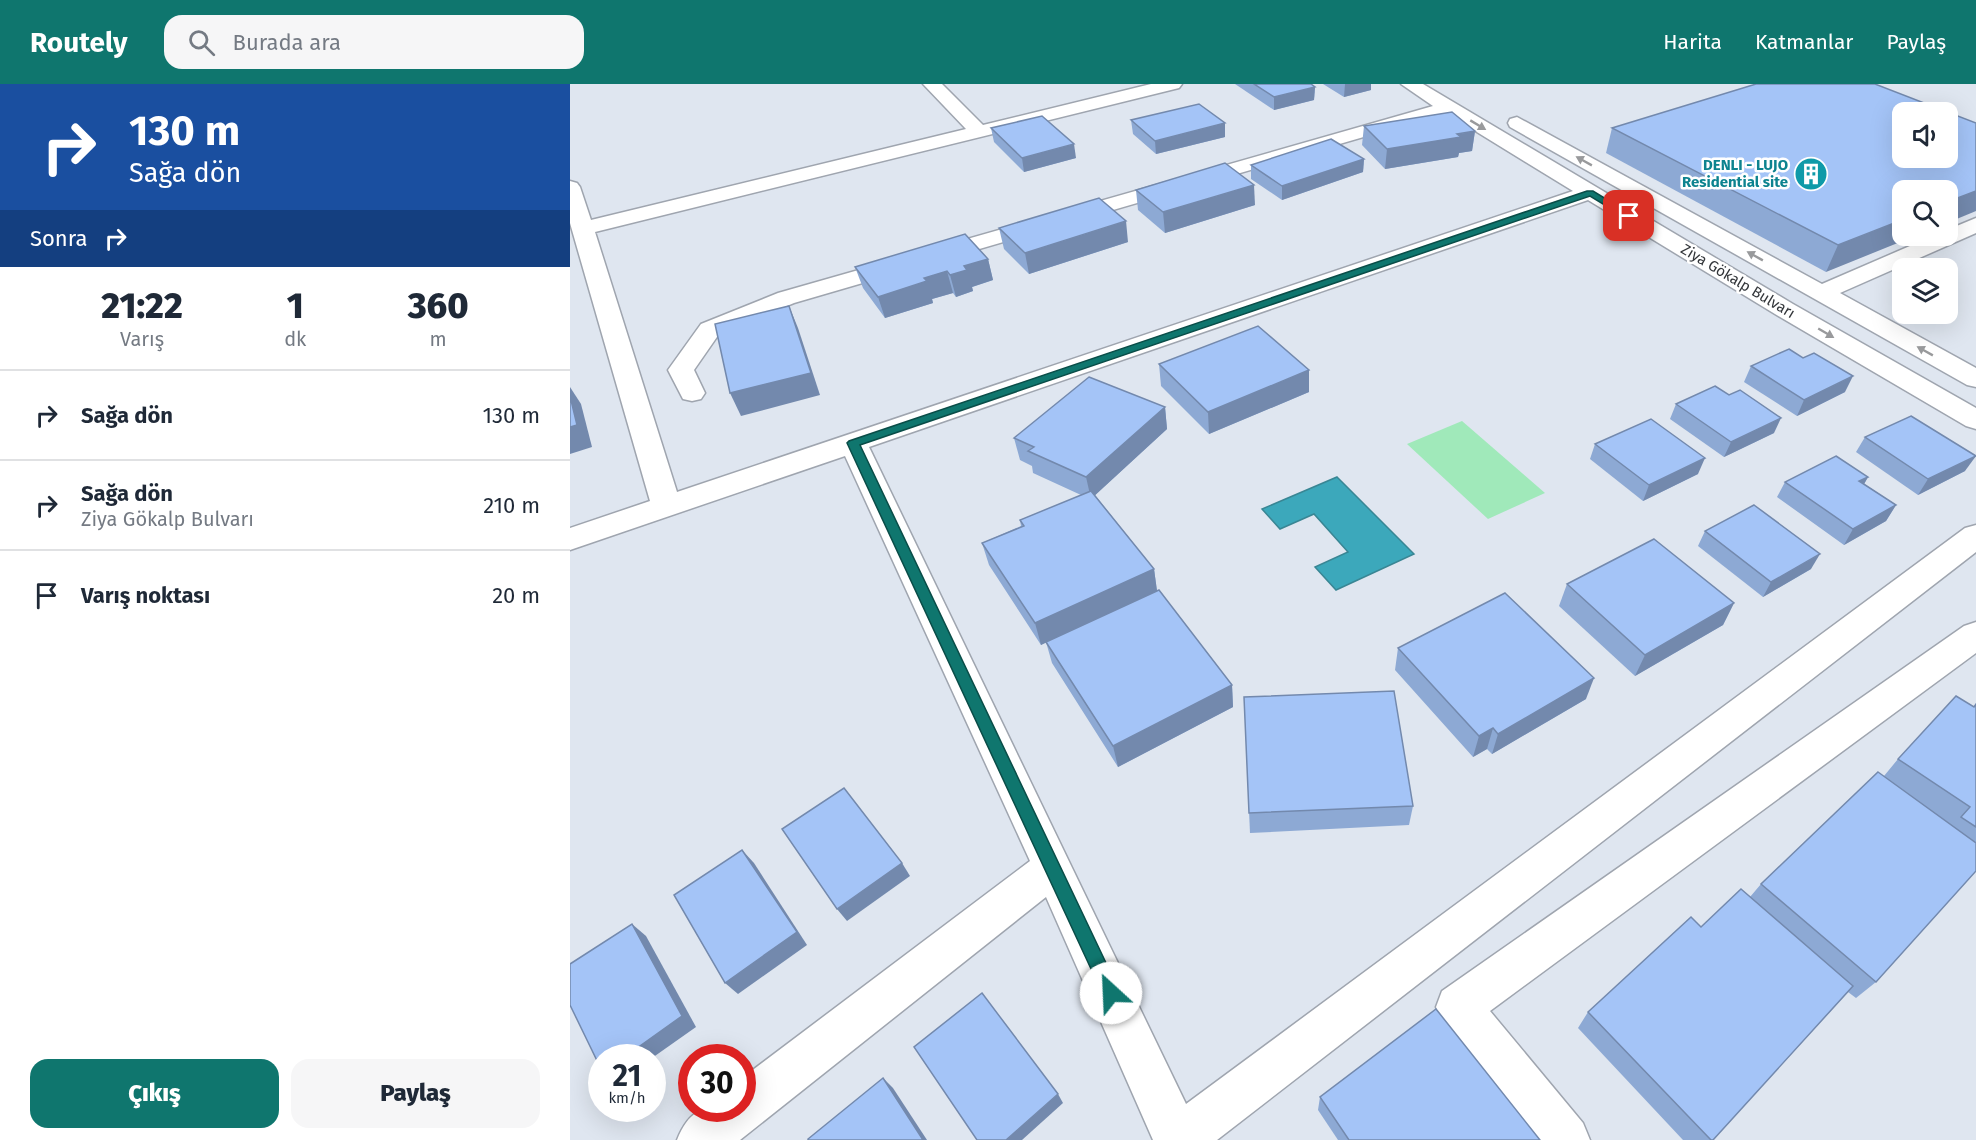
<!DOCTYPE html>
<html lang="tr">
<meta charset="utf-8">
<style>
:root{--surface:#fff;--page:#f6f6f7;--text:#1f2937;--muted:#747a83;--line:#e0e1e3;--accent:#0f766e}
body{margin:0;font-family:"Fira Sans",sans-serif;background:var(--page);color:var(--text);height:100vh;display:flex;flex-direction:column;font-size:22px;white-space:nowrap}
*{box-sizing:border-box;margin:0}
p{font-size:20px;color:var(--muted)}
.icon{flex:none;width:33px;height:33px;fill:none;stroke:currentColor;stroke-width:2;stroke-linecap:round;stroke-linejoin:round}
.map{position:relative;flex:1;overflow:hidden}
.details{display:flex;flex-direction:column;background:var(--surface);width:570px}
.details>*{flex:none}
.guide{background:#1a4fa0;color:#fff;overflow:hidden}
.controls{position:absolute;left:1322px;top:18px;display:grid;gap:12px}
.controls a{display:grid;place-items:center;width:66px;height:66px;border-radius:12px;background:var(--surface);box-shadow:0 6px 24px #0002;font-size:30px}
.speed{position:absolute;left:18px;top:960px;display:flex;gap:12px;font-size:30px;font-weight:700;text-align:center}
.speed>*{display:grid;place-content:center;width:78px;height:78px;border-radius:50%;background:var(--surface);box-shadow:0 6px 24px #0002;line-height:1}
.speed small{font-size:15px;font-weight:400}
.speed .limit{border:9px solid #d22;background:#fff;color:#111}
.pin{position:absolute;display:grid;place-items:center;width:51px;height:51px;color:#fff;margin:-26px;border-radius:12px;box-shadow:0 3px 9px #0006}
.me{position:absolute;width:66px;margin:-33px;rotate:335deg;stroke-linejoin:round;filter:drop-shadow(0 0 4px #0008)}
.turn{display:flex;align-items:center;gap:21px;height:126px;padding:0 30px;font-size:27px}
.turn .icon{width:78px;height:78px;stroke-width:2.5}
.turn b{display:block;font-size:42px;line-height:51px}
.then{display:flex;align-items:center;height:57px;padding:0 30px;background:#0003;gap:12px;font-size:22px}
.eta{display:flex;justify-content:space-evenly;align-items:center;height:102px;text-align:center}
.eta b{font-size:36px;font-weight:800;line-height:42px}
.action{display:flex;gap:12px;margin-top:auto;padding:12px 30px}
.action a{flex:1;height:69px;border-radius:18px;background:var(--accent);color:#fff;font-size:24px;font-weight:800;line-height:69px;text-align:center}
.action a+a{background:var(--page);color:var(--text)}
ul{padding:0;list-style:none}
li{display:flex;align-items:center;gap:18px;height:90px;padding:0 30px;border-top:2px solid var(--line)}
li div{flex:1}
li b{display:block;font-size:22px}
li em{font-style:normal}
header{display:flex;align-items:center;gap:36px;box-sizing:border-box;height:84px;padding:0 30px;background:var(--accent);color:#fff}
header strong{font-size:28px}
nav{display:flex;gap:33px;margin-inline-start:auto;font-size:21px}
.search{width:420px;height:54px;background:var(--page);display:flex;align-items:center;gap:15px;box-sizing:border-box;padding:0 21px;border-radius:18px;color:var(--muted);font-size:22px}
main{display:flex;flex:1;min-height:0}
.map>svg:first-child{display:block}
.green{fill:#a0e9ba}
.water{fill:#3ca8bb;stroke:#398694;stroke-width:1.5}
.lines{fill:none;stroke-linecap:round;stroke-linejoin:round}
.minor-casing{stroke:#9fa5af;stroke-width:3}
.minor{fill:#fff;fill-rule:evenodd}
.wall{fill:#8da9d4}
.shaded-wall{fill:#7389ad}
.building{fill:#a4c4f7;stroke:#7389ad;stroke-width:1.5;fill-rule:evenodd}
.oneway{fill:#999a9c}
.route{fill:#0f766e;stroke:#0a4d48;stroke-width:1.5}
.labels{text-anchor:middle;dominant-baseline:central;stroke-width:5;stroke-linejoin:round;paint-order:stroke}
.far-culture-label{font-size:15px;font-weight:bold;fill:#0d838f;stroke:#fff;text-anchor:end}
.far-street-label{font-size:15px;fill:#33363a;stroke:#fff}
</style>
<header>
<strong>Routely</strong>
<div class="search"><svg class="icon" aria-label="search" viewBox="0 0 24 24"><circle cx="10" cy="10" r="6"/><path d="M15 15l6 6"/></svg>Burada ara</div>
<nav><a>Harita</a><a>Katmanlar</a><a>Paylaş</a></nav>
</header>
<main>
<section class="details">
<div class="guide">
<div class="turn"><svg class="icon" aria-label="right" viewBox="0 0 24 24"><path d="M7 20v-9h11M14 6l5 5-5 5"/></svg><div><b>130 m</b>Sağa dön</div></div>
<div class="then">Sonra<svg class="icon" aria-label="right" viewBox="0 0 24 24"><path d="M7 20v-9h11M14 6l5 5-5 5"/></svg></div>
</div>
<div class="eta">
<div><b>21:22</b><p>Varış</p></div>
<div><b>1</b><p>dk</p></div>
<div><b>360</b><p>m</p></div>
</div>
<ul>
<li><svg class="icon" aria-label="right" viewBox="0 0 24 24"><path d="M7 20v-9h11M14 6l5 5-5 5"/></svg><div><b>Sağa dön</b></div><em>130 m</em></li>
<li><svg class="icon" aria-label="right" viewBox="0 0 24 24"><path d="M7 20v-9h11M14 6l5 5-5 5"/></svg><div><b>Sağa dön</b><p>Ziya Gökalp Bulvarı</p></div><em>210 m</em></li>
<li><svg class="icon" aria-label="arrive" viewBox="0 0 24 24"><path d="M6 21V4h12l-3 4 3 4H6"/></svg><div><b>Varış noktası</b></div><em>20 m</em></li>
</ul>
<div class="action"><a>Çıkış</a><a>Paylaş</a></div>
</section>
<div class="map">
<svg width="1406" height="1056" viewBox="0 0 1406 1056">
<rect width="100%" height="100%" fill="#dfe6f0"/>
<polygon class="green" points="892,337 975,409 918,435 837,360"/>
<polygon class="water" points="767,393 844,470 766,506 745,483 778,468 744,430 710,445 692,425"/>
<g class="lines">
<g class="minor-casing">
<g id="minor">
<path d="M353,0H372L413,41L581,0H612L609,4L25,148L107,408L1003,107L876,29L224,219L149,250L124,286L135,309L131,315L122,317L113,315L98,286L131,240L208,209L863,22L831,0H853L1223,220L1406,324V345L1396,342L1205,230L1018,116L299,363L616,1020L1395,444L1406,441V468L647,1056H583L476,813L170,1056H107C122,1019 138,1024 172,1024V994L460,777L275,372L0,466V444L80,417L0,139V97L7,99L10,103L21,136L396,45Z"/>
<polygon points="947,33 1252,200 1363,152 1377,152 1377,146 1406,134 1406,149 1270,209 1406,284 1406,303 1397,301 940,43 938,39 940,35"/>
<polygon points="1406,538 1406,569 920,927 1013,1039 1020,1056 965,1056 872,939 866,923 872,907 1394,542"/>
</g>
</g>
<use href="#minor" class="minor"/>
</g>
<g class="wall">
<polygon points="665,0 741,0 745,3 744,16 704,26"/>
<polygon points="753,0 801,0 801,6 774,13"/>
<polygon points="561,36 655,53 586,70 563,50"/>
<polygon points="1406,39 1256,188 1036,69 1042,44"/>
<polygon points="794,42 905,47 902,67 889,69 888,73 815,85 792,61"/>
<polygon points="421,44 506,74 454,88 424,58"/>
<polygon points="794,75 793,88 712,116 681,95 681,81"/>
<polygon points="566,106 685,121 595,149 568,126"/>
<polygon points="429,144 558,158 459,190 434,165"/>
<polygon points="418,175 423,196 402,203 403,207 386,213 383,209 362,215 363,219 315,234 293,204 285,183"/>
<polygon points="589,280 739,308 639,350 591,302"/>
<polygon points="1181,282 1275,308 1227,332 1174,298"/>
<polygon points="1106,320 1204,349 1154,373 1100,335"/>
<polygon points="595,323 597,345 525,411 584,485 587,507 662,601 663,623 548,683 482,579 476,558 471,561 419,481 412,459 451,442 450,436 511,411 463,389 462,382 450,376 444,354"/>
<polygon points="1295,353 1395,387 1348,411 1286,368"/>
<polygon points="1025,360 1128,390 1073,417 1020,375"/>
<polygon points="1298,393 1294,400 1326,421 1316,437 1274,461 1207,413 1215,398"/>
<polygon points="1135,447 1241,485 1193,513 1128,462"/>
<polygon points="997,500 1164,519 1153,541 1065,592 989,522"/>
<polygon points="828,564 1016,615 922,670 917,665 903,673 825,586"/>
<polygon points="674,613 843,722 839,741 680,749"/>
<polygon points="1406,620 1406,787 1306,898 1286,914 1278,908 1143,1056 1113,1056 1008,944 1018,928 1131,843 1180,813 1191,800 1314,692 1328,675 1404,623"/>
<polygon points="750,1013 970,1056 768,1056 748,1026"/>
</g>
<g class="shaded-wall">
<polygon points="775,0 801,0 801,6 774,13"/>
<polygon points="745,3 744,16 704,26 704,13"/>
<polygon points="655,39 655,53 586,70 585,57"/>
<polygon points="905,47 902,67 889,69 888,73 815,85 817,65"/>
<polygon points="504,60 506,74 454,88 452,74"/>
<polygon points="794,75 793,88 712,116 712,102"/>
<polygon points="684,101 685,121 595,149 593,128"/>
<polygon points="1406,107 1406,127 1377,139 1377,118"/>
<polygon points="1332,136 1332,152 1345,152 1256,188 1268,161"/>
<polygon points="556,137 558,158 459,190 455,169"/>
<polygon points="418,175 423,196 402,203 403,207 386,213 380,191 394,182"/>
<polygon points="377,187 383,209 362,215 363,219 315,234 308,213 354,194"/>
<polygon points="219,222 228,244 250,311 171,332 160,309"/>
<polygon points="739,286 739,308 639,350 638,328"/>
<polygon points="1283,292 1275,308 1227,332 1234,316"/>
<polygon points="0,303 11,320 22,363 0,370"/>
<polygon points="595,323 597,345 521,415 516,393"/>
<polygon points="1211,334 1204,349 1154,373 1161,358"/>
<polygon points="1406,372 1395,387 1348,411 1358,395"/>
<polygon points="1135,374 1128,390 1073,417 1079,401"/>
<polygon points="1298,393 1289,409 1289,397"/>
<polygon points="1326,421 1316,437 1274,461 1283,445"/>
<polygon points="1250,470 1241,485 1193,513 1201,498"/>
<polygon points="584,485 587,507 471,561 465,539"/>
<polygon points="1164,519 1153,541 1065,592 1075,571"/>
<polygon points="1024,594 1016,615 922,670 928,650"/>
<polygon points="662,601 663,623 548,683 543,662"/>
<polygon points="923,644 917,665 903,673 909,652"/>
<polygon points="172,766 184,779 237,861 168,910 155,899"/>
<polygon points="332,779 340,792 277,837 267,825"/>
<polygon points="62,840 76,852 126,943 82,974 53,974"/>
<polygon points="313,994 323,1004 357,1056 353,1056"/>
<polygon points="488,1010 493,1019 452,1056 436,1056"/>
</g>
<g class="building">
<polygon points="684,0 741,0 745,3 704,13"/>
<path d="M1186,0H1305L1406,39V107L1377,118V106H1332V136L1268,161L1042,44ZM1332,28H1377V74H1332Z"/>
<polygon points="629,20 655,39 585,57 561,36"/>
<polygon points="882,28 905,47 887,50 891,53 817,65 794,42"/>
<polygon points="472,32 504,60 452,74 421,44"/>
<polygon points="761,55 794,75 712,102 681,81"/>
<polygon points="655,79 684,101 593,128 566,106"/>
<polygon points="529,114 556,137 455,169 429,144"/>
<polygon points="395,150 418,175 394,182 397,186 380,191 377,187 354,194 357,197 308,213 285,183"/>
<polygon points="219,222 241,289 160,309 145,240"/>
<polygon points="688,242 739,286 638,328 589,280"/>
<polygon points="1219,265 1233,274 1244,269 1283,292 1234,316 1181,282"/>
<polygon points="519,293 595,323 516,393 458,367 464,363 444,354"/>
<polygon points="1145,302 1159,311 1170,306 1211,334 1161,358 1106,320"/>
<polygon points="0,312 7,341 0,343"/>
<polygon points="1341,332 1406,372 1358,395 1295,353"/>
<polygon points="1081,335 1135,374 1079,401 1025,360"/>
<polygon points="1266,372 1298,393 1289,397 1326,421 1283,445 1215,398"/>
<polygon points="521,407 584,485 465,539 412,459 454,442 450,436"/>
<polygon points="1184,421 1250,470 1201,498 1135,447"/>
<polygon points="1084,455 1164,519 1075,571 997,500"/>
<polygon points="589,506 662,601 543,662 476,558"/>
<polygon points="935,509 1024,594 928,650 923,644 909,652 828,564"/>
<polygon points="824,607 843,722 679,729 674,613"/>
<polygon points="1386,612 1404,623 1406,620 1406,743 1391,733 1400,723 1328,675"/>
<polygon points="1308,688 1406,759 1406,787 1306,898 1191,800"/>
<polygon points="274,704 332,779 267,825 212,745"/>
<polygon points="172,766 227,848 155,899 104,811"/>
<polygon points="1171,805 1283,902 1143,1056 1141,1056 1018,928 1121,833 1131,843"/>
<polygon points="62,840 112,932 53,974 32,974 32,987 0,921 0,880"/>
<polygon points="412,909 488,1010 436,1056 407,1056 344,963"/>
<polygon points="866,925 970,1056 779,1056 750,1013"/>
<polygon points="313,994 353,1056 238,1056 238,1055"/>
</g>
<defs><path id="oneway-solid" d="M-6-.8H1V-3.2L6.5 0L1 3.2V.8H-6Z" transform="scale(1.5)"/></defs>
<g class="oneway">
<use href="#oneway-solid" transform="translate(908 41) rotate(31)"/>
<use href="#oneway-solid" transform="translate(1014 77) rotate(-151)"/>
<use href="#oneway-solid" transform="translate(1185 172) rotate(-151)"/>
<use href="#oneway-solid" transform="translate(1256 249) rotate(30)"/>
<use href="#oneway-solid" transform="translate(1355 267) rotate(-151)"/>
</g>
<polygon class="route" points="1017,107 1023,107 1064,132 1056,134 1020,112 290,361 547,902 550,909 547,915 541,918 535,915 277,359 279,357"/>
<defs>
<g id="building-disc" transform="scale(1.725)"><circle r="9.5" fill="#0f9aa8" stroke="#fff"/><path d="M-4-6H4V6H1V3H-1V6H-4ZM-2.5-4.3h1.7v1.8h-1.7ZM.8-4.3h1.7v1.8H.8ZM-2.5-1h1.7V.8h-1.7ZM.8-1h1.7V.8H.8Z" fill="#fff"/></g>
</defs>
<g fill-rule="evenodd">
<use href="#building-disc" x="1241" y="90"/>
</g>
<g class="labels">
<g class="far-culture-label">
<text x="1218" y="81">DENLI - LUJO<tspan x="1218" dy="17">Residential site</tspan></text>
</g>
<g class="far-street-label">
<text transform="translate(1168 197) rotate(31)">Ziya Gökalp Bulvarı</text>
</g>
</g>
</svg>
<div class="controls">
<a><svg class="icon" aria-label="sound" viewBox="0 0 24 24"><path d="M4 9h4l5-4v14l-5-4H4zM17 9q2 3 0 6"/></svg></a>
<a><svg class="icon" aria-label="search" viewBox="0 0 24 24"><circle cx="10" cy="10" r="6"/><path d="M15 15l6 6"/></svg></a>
<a><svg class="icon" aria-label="layers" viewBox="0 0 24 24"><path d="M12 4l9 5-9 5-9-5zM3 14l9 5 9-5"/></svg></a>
</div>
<div class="speed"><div>21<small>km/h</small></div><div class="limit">30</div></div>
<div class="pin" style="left:1059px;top:132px;background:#d93025"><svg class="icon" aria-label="arrive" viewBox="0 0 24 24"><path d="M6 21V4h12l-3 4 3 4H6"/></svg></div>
<svg class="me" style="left:541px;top:909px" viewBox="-20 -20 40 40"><circle r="19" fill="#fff"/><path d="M0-13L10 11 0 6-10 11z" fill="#0f766e"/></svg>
</div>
</main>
